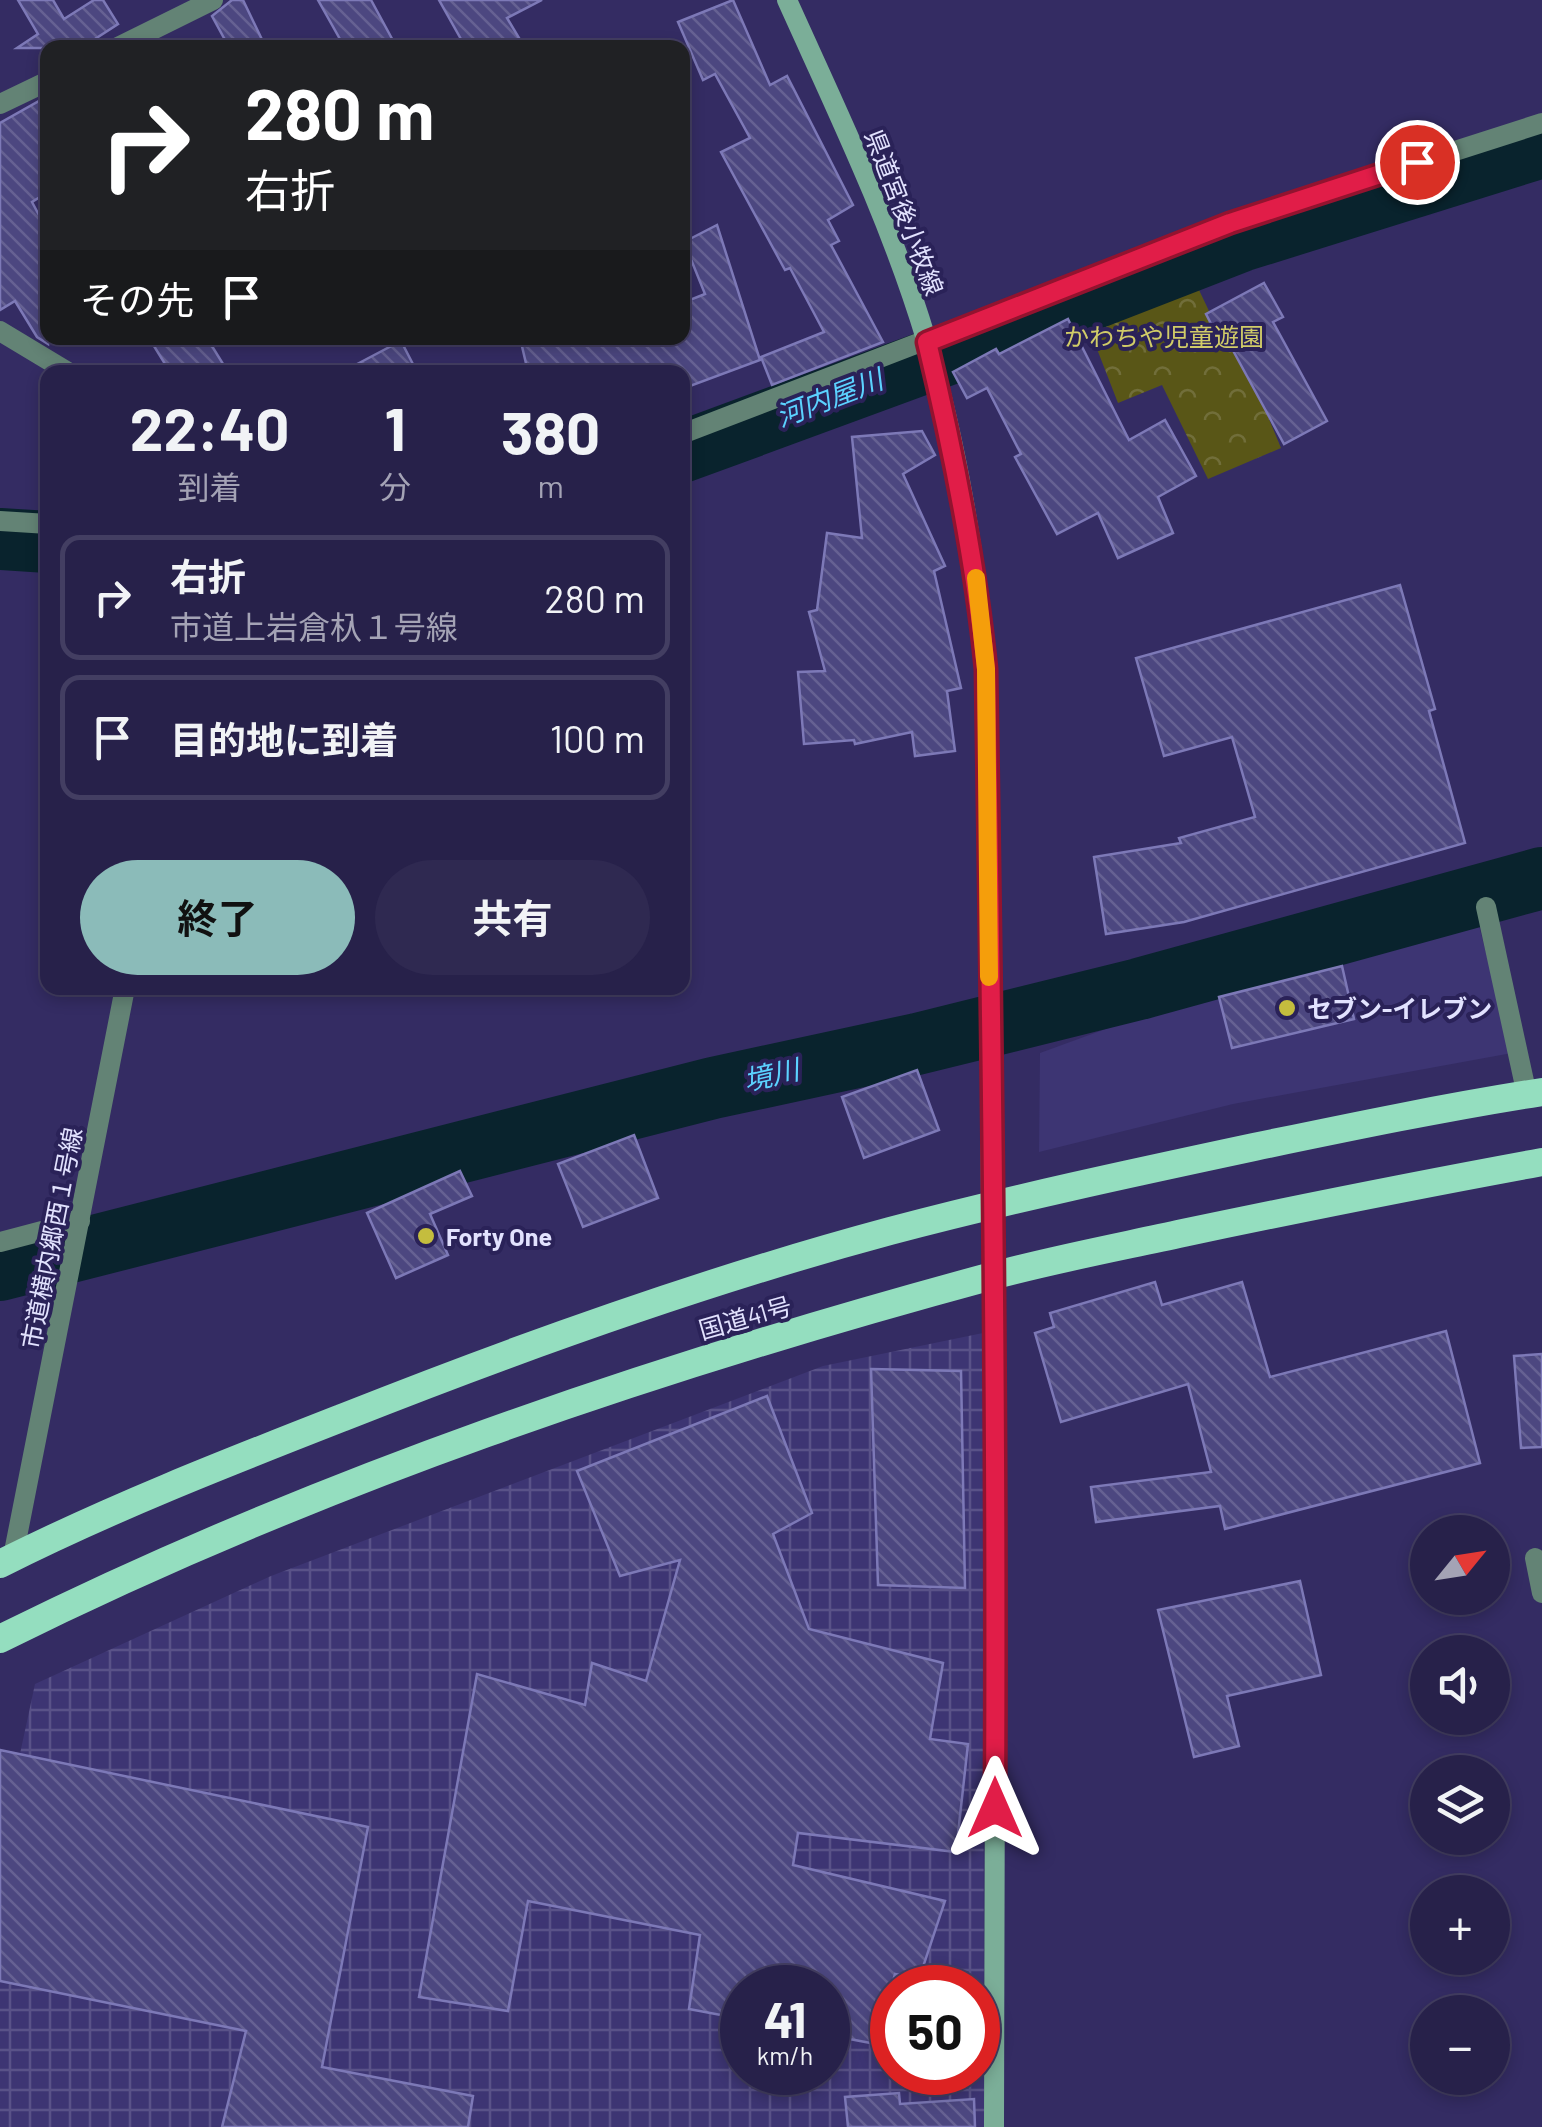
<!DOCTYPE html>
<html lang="ja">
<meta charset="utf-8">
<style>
:root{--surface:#27214a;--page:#2f2951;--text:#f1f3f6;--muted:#a4a3b5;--line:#433e62;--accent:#8bbbb9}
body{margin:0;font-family:Barlow,"Noto Sans JP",sans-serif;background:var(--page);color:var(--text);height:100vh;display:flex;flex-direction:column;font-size:38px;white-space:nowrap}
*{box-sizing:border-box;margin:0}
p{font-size:32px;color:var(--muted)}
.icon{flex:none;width:55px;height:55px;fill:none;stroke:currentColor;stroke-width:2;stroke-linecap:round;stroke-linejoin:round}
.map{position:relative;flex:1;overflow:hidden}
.panel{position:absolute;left:40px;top:365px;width:650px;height:630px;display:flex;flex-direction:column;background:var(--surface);border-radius:20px;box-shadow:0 5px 15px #0003,0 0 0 2px var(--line)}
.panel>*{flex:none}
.guide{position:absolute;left:40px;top:40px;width:650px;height:305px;border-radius:20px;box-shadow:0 5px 15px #0003,0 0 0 2px var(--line);background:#202124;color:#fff;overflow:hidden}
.needle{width:65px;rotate:60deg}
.controls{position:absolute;left:1410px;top:1515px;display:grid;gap:20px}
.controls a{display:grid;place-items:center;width:100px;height:100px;border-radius:50%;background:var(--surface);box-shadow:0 5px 15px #0003,0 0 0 2px var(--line);font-size:50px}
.speed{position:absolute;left:720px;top:1965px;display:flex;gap:20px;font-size:50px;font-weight:700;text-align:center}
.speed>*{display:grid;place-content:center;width:130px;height:130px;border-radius:50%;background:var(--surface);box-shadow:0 5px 15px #0003,0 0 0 2px var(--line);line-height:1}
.speed small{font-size:25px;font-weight:400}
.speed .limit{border:15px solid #d22;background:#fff;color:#111}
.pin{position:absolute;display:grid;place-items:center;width:85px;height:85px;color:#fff;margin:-42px;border:5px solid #fff;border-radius:50%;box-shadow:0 2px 10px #0007}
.me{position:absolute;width:110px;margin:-55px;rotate:0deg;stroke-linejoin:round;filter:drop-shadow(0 0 8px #0008)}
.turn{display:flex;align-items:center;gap:35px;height:210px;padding:0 40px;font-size:45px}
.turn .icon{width:130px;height:130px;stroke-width:2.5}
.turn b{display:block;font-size:70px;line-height:85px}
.then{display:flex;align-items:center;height:95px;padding:0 40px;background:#0003;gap:20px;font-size:38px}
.eta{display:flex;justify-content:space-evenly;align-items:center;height:170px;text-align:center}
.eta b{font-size:60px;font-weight:700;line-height:70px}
.cta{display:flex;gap:20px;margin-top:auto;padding:20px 40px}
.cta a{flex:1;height:115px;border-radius:60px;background:var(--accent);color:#111;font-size:40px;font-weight:700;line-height:115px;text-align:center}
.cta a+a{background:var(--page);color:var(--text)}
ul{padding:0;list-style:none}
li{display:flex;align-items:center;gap:30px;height:125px;margin:0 20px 15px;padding:0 20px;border:5px solid var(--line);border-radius:20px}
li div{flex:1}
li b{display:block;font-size:38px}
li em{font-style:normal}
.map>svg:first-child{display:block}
.built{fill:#3d3573}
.industrial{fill:url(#industrial-grid);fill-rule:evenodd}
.park{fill:url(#park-crowns)}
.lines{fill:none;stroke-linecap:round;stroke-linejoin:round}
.river{stroke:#09232d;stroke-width:62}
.building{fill:url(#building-back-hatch);stroke:#7d79b7;stroke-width:2.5}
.minor{stroke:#638375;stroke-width:20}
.secondary{stroke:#7bae98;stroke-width:20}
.trunk{stroke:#94debf;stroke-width:28}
.route-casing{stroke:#92132f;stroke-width:25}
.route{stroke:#e11d48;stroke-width:18}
.slow{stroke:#f59e0b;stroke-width:18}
.poi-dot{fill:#c4bd3e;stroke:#2a2258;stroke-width:4}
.labels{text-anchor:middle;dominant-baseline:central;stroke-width:8;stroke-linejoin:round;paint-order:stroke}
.street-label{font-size:25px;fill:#e2e2fe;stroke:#2a2258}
.park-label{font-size:25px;fill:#d1cc68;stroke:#2a2258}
.poi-label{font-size:25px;font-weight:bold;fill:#e2e2fe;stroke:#2a2258;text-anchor:start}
.water-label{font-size:28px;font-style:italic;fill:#5bd2ff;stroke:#2a2258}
</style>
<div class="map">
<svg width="1542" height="2127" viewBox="0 0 1542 2127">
<defs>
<pattern id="industrial-grid" width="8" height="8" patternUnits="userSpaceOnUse" patternTransform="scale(2.5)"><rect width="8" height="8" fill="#3d3573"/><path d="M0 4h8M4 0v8" fill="none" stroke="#595288"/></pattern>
<pattern id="park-crowns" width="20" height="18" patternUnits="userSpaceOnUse" patternTransform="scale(2.5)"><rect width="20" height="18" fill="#595617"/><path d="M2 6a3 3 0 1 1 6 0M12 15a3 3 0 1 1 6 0" fill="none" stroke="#716e3a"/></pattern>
<pattern id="building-back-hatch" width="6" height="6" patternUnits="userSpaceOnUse" patternTransform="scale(2.5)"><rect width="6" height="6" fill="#4c4780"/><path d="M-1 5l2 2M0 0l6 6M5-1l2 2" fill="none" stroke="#666193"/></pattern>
</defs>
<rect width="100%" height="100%" fill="#342c63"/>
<polygon class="built" points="1479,926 1512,1053 1233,1104 1039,1152 1040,1053 1229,984"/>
<path class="industrial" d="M983,1333L984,2127H0V1847L35,1684L271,1576L823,1366ZM742,1988H828V2072H742ZM892,1988H978V2072H892Z"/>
<polygon class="park" points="1191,273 1226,347 1239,347 1281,448 1208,479 1162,385 1118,403 1083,313"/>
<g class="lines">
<g class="river">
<polyline points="682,452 984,341 1241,241 1542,147"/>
<polyline points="0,539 48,542"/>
<polyline points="0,1270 713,1088 917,1044 1139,989 1542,878"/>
</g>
</g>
<g class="building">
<polygon points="18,0 53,0 64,19 94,0 103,0 118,24 81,48 17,48 38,34"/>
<polygon points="232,0 243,0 266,48 232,48 224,38 212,16"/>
<polygon points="318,0 371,0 397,48 345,48"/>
<polygon points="439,0 542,0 507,18 525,48 466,48"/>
<polygon points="733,0 770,85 787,76 853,205 828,220 839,241 831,245 883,342 772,385 761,357 824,332 790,268 785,270 721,152 750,138 715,74 703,80 678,22"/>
<polygon points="48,96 48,192 32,202 48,232 48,344 37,337 15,301 0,310 0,123"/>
<polygon points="717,225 760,360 682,389 682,372 528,372 521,342 548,338 682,338 682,303 705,294 684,242"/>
<polygon points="1264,283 1283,317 1273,322 1327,421 1284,444 1230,345 1224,349 1206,314"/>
<polygon points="1068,319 1129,440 1165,420 1196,476 1158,497 1173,533 1118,558 1098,513 1057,534 1015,457 1021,454 987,388 967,398 953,372 996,349 999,354"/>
<polygon points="149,338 207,338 228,372 170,372"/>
<polygon points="401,341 417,372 342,372"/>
<polygon points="922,431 935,455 903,474 945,566 934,571 961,688 947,691 955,751 915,756 912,732 855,744 854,740 804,744 798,672 825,671 809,612 817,610 827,533 862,538 852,437"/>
<polygon points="1400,585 1435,709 1429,711 1465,843 1184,922 1106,934 1094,857 1181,843 1179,838 1255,817 1232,737 1164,756 1136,658"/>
<polygon points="1342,966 1354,1019 1232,1048 1219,997"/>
<polygon points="917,1070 939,1130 864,1158 842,1097"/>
<polygon points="634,1135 658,1198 583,1227 558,1164"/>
<polygon points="460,1171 472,1196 430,1214 448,1255 396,1278 367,1213"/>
<polygon points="1155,1282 1162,1305 1242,1282 1270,1377 1446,1331 1480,1463 1225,1529 1220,1506 1096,1522 1091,1487 1211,1472 1188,1384 1061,1422 1035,1333 1054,1327 1050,1313"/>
<polygon points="1542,1354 1542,1447 1521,1448 1514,1356"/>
<polygon points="871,1369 961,1371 965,1588 878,1585"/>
<polygon points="767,1396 812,1513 773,1534 809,1629 943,1663 930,1739 968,1744 956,1852 798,1833 793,1865 945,1901 919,1979 895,1974 876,2044 828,2035 828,1988 742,1988 742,2019 689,2009 700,1935 528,1901 508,2011 419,1997 477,1674 585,1705 592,1663 646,1681 680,1560 620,1576 577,1471"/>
<polygon points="1300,1581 1321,1675 1227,1696 1239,1746 1194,1757 1158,1610"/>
<polygon points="0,1750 368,1827 322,2067 473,2096 468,2127 222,2127 246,2031 0,1981"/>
<polygon points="899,2093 900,2104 974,2099 975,2127 848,2127 845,2097"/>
</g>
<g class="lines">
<g class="minor">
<polyline points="116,48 213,0"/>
<polyline points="0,104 48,81"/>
<polyline points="0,331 68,372"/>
<polyline points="682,434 1230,223 1542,123"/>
<polyline points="0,521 48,524"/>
<polyline points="1486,907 1527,1095"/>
<polyline points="0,1242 80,1221"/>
<polyline points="13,1557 125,988"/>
<polyline points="1535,1558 1542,1593"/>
</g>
<path class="secondary" d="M787,0C837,111 891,222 926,339C958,446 975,558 987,669L991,1206L996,1331L994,2127"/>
<g class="trunk">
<path d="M0,1564C111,1508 229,1462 344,1417C523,1346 704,1281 890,1231C1011,1199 1132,1173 1254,1147C1350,1127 1446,1107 1542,1092"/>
<path d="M0,1639C315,1482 652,1368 992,1276C1055,1259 1119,1247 1183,1233C1302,1208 1422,1184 1542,1162"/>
</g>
</g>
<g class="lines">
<g class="route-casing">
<path id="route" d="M995,1808C997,1429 992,1049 986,669C975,558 953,450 927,342L1230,223L1417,162"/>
</g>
<use href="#route" class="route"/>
<polyline class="slow" points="976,578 986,669 989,977"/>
</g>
<g class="poi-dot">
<circle cx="1287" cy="1008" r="10"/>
<circle cx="426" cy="1236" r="10"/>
</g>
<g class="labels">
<g class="street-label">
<text transform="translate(905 212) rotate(69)">県道宮後小牧線</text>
<text transform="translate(51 1238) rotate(-79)">市道横内郷西１号線</text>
<text transform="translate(745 1317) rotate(-16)">国道41号</text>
</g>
<g class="park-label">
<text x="1164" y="336">かわちや児童遊園</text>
</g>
<g class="poi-label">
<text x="1307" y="1008">セブン-イレブン</text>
<text x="446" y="1236">Forty One</text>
</g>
<g class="water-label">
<text transform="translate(829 397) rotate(-21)">河内屋川</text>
<text transform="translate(771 1074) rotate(-13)">境川</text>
</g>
</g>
</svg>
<div class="controls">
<a><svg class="needle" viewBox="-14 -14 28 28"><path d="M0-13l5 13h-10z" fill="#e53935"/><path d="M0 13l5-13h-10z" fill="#a4a3b5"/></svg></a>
<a><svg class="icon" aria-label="sound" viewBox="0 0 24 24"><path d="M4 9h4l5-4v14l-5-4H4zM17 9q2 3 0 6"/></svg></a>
<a><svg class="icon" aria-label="layers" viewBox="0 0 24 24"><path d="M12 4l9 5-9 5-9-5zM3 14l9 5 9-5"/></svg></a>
<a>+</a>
<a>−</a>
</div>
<div class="speed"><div>41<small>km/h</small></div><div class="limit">50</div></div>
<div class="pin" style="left:1417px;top:162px;background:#d93025"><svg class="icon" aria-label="arrive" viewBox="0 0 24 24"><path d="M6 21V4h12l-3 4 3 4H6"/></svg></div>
<svg class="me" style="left:995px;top:1808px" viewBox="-20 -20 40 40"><path d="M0-17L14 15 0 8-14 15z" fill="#e11d48" stroke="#fff" stroke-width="4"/></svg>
<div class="guide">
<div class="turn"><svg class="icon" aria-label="right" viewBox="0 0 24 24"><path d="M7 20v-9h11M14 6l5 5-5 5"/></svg><div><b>280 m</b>右折</div></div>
<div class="then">その先<svg class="icon" aria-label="arrive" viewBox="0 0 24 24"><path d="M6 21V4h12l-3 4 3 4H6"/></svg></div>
</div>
<section class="panel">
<div class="eta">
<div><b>22:40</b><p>到着</p></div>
<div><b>1</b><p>分</p></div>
<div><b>380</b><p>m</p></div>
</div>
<ul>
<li><svg class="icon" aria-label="right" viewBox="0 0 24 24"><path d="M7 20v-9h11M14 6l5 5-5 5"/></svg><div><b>右折</b><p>市道上岩倉杁１号線</p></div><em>280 m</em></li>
<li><svg class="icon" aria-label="arrive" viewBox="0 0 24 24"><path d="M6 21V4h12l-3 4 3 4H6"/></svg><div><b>目的地に到着</b></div><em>100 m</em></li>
</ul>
<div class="cta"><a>終了</a><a>共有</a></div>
</section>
</div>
